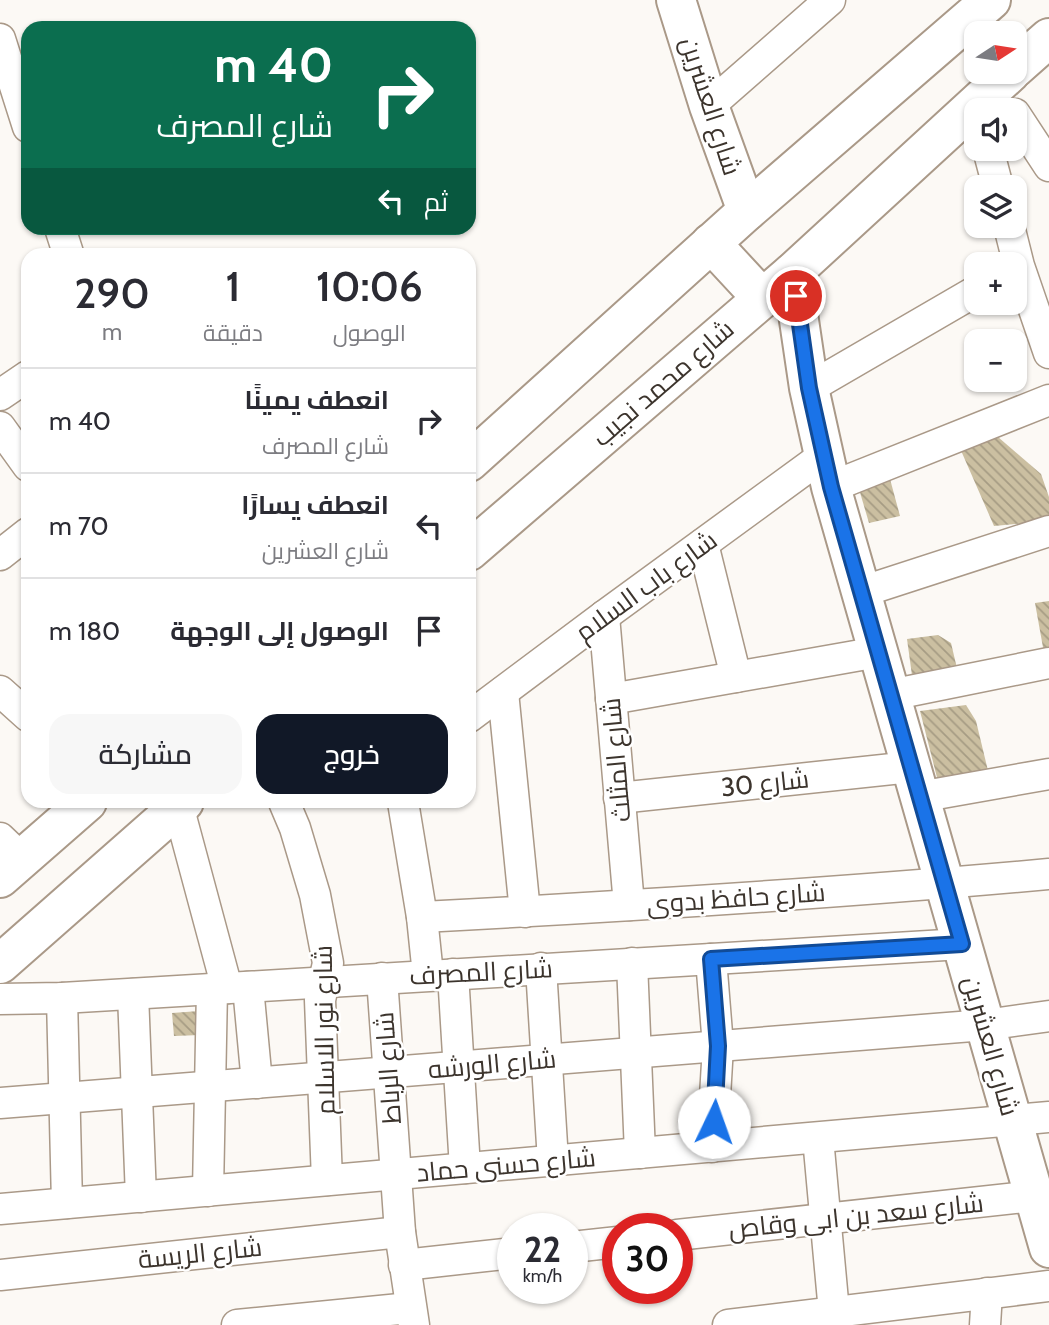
<!DOCTYPE html>
<html lang="ar">
<meta charset="utf-8">
<style>
:root{--surface:#fff;--page:#f7f7f7;--text:#2b2b33;--muted:#7c7c81;--line:#e1e1e2;--accent:#111827}
body{margin:0;font-family:Cabin,Cairo,sans-serif;background:var(--page);color:var(--text);direction:rtl;height:100vh;display:flex;flex-direction:column;font-size:26px;white-space:nowrap}
*{box-sizing:border-box;margin:0}
p{font-size:23px;color:var(--muted)}
.icon{flex:none;width:38px;height:38px;fill:none;stroke:currentColor;stroke-width:2;stroke-linecap:round;stroke-linejoin:round}
.map{position:relative;flex:1;overflow:hidden;direction:ltr}
.sheet{position:absolute;left:21px;top:248px;width:455px;height:560px;display:flex;flex-direction:column;background:var(--surface);border-radius:21px;box-shadow:0 2px 5px #0004;direction:rtl}
.sheet>*{flex:none}
.hud{position:absolute;left:21px;top:21px;width:455px;height:214px;border-radius:21px;box-shadow:0 2px 5px #0004;direction:rtl;background:#0b6e4f;color:#fff;overflow:hidden}
.needle{width:46px;rotate:78deg}
.controls{position:absolute;left:964px;top:21px;display:grid;gap:14px}
.controls a{display:grid;place-items:center;width:63px;height:63px;border-radius:14px;background:var(--surface);box-shadow:0 2px 5px #0004;font-size:35px}
.speed{position:absolute;left:497px;top:1213px;display:flex;gap:14px;font-size:35px;font-weight:700;text-align:center}
.speed>*{display:grid;place-content:center;width:91px;height:91px;border-radius:50%;background:var(--surface);box-shadow:0 2px 5px #0004;line-height:1}
.speed small{font-size:18px;font-weight:400}
.speed .limit{border:10px solid #d22;background:#fff;color:#111}
.pin{position:absolute;display:grid;place-items:center;width:60px;height:60px;color:#fff;margin:-30px;border:4px solid #fff;border-radius:50%;box-shadow:0 2px 7px #0007}
.me{position:absolute;width:77px;margin:-38px;rotate:3deg;stroke-linejoin:round;filter:drop-shadow(0 0 5px #0008)}
.turn{display:flex;align-items:center;gap:24px;height:147px;padding:0 28px;font-size:32px}
.turn .icon{width:91px;height:91px;stroke-width:2.5}
.turn b{display:block;font-size:49px;line-height:60px}
.then{display:flex;align-items:center;height:66px;padding:0 28px;background:#0003;gap:14px;font-size:26px}
.eta{display:flex;justify-content:space-evenly;align-items:center;height:119px;text-align:center}
.eta b{font-size:42px;font-weight:600;line-height:49px}
.primary-button{display:flex;gap:14px;margin-top:auto;padding:14px 28px}
.primary-button a{flex:1;height:80px;border-radius:21px;background:var(--accent);color:#fff;font-size:28px;font-weight:600;line-height:80px;text-align:center}
.primary-button a+a{background:var(--page);color:var(--text)}
ul{padding:0;list-style:none}
li{display:flex;align-items:center;gap:21px;height:105px;padding:0 28px;border-top:2px solid var(--line)}
li div{flex:1}
li b{display:block;font-size:26px}
li em{font-style:normal}
.map>svg:first-child{display:block}
.building{fill:url(#building-back-hatch)}
.lines{fill:none;stroke-linecap:round;stroke-linejoin:round}
.street-casing{stroke:#a98;stroke-width:33}
.secondary-casing{stroke:#a98;stroke-width:42}
.street{stroke:#fff;stroke-width:30}
.secondary{stroke:#fff;stroke-width:38}
.route-casing{stroke:#114b97;stroke-width:18}
.route{stroke:#1a73e8;stroke-width:12}
.labels{text-anchor:middle;dominant-baseline:central;stroke-width:5;stroke-linejoin:round;paint-order:stroke}
.street-label{font-size:26px;fill:#3c342d;stroke:#fff}
</style>
<div class="map">
<svg width="1049" height="1325" viewBox="0 0 1049 1325">
<defs>
<pattern id="building-back-hatch" width="6" height="6" patternUnits="userSpaceOnUse" patternTransform="scale(1.75)"><rect width="6" height="6" fill="#cbbfa1"/><path d="M-1 5l2 2M0 0l6 6M5-1l2 2" fill="none" stroke="#a69c84"/></pattern>
</defs>
<rect width="100%" height="100%" fill="#fcf9f5"/>
<g class="building">
<polygon points="998,437 1041,474 1049,497 1049,521 994,526 959,446"/>
<polygon points="890,479 900,516 869,523 859,489"/>
<polygon points="1049,601 1049,653 1044,653 1035,603"/>
<polygon points="938,635 951,643 960,681 914,690 907,639"/>
<polygon points="966,705 976,721 990,779 941,793 920,711"/>
<polygon points="199,1011 201,1035 174,1036 172,1013"/>
</g>
<g class="lines">
<g class="street-casing">
<g id="street">
<polyline points="0,39 28,127"/>
<polyline points="709,106 830,0"/>
<polyline points="1015,114 1049,166"/>
<polyline points="988,149 998,187"/>
<polyline points="1009,226 1019,266 1049,353"/>
<polyline points="60,228 69,256"/>
<polyline points="809,388 976,291"/>
<polyline points="0,395 28,376"/>
<polyline points="0,427 28,466"/>
<polyline points="831,487 1049,400"/>
<polyline points="703,544 736,677"/>
<polyline points="0,555 28,533"/>
<polyline points="861,592 1049,531"/>
<polyline points="604,616 629,905"/>
<polyline points="0,691 28,716"/>
<polyline points="503,692 525,912"/>
<polyline points="890,695 1049,663"/>
<polyline points="611,699 878,652"/>
<polyline points="469,717 604,616 823,456"/>
<polyline points="919,797 1049,774"/>
<polyline points="619,798 911,767"/>
<polyline points="177,802 227,988"/>
<polyline points="284,802 295,828 315,895 328,963 320,1000 327,1180"/>
<polyline points="403,802 422,917 428,975"/>
<polyline points="0,838 22,859"/>
<path d="M422,917C631,906 840,893 1049,874"/>
<polyline points="711,959 718,1046 712,1147"/>
<polyline points="632,963 640,1153"/>
<polyline points="541,968 553,1161"/>
<polyline points="453,974 465,1168"/>
<polyline points="382,978 400,1232 414,1325"/>
<polyline points="248,987 257,1083"/>
<polyline points="133,994 141,1197"/>
<polyline points="62,998 67,1203"/>
<polyline points="0,999 62,998 962,944"/>
<polyline points="0,1103 985,1025 1049,1016"/>
<polyline points="818,1138 834,1312 832,1325"/>
<polyline points="208,1191 212,989"/>
<polyline points="0,1209 1049,1117"/>
<polyline points="677,1235 1034,1196"/>
<polyline points="572,1247 618,1242"/>
<polyline points="404,1265 513,1253"/>
<polyline points="0,1275 400,1232"/>
<polyline points="237,1325 410,1308"/>
<polyline points="728,1325 1049,1286"/>
<polyline points="985,1325 987,1293"/>
</g>
</g>
<g class="secondary-casing">
<g id="secondary">
<polyline points="676,0 709,106 747,211"/>
<polyline points="1015,68 1049,38"/>
<polyline points="711,243 762,298"/>
<polyline points="792,273 809,388 831,487 1049,1248"/>
<polyline points="469,462 747,211 991,0"/>
<polyline points="469,551 792,273 1011,72"/>
<polyline points="0,878 87,802"/>
<polyline points="0,964 184,802"/>
</g>
</g>
<use href="#street" class="street"/>
<use href="#secondary" class="secondary"/>
</g>
<g class="lines">
<g class="route-casing">
<polyline id="route" points="714,1122 718,1046 711,959 962,944 831,487 809,388 796,296"/>
</g>
<use href="#route" class="route"/>
</g>
<g class="labels">
<g class="street-label">
<text transform="translate(711 106) rotate(72)">شارع العشرين</text>
<text transform="translate(663 383) rotate(-41)">شارع محمد نجيب</text>
<text transform="translate(646 586) rotate(-36)">شارع باب السلام</text>
<text transform="translate(616 760) rotate(-95)">شارع المثلث</text>
<text transform="translate(765 783) rotate(-6)">شارع 30</text>
<text transform="translate(736 898) rotate(-4)">شارع حافظ بدوى</text>
<text transform="translate(481 972) rotate(-3)">شارع المصرف</text>
<text transform="translate(324 1030) rotate(-91)">شارع نور الاسلام</text>
<text transform="translate(991 1046) rotate(74)">شارع العشرين</text>
<text transform="translate(492 1064) rotate(-5)">شارع الورشه</text>
<text transform="translate(388 1068) rotate(-94)">شارع الرباط</text>
<text transform="translate(506 1165) rotate(-5)">شارع حسنى حماد</text>
<text transform="translate(856 1216) rotate(-6)">شارع سعد بن ابى وقاص</text>
<text transform="translate(200 1253) rotate(-6)">شارع الريسة</text>
</g>
</g>
</svg>
<div class="controls">
<a><svg class="needle" viewBox="-14 -14 28 28"><path d="M0-13l5 13h-10z" fill="#e53935"/><path d="M0 13l5-13h-10z" fill="#7c7c81"/></svg></a>
<a><svg class="icon" aria-label="sound" viewBox="0 0 24 24"><path d="M4 9h4l5-4v14l-5-4H4zM17 9q2 3 0 6"/></svg></a>
<a><svg class="icon" aria-label="layers" viewBox="0 0 24 24"><path d="M12 4l9 5-9 5-9-5zM3 14l9 5 9-5"/></svg></a>
<a>+</a>
<a>−</a>
</div>
<div class="speed"><div>22<small>km/h</small></div><div class="limit">30</div></div>
<div class="pin" style="left:796px;top:296px;background:#d93025"><svg class="icon" aria-label="arrive" viewBox="0 0 24 24"><path d="M6 21V4h12l-3 4 3 4H6"/></svg></div>
<svg class="me" style="left:714px;top:1122px" viewBox="-20 -20 40 40"><circle r="19" fill="#fff"/><path d="M0-13L10 11 0 6-10 11z" fill="#1a73e8"/></svg>
<div class="hud">
<div class="turn"><svg class="icon" aria-label="right" viewBox="0 0 24 24"><path d="M7 20v-9h11M14 6l5 5-5 5"/></svg><div><b>40 m</b>شارع المصرف</div></div>
<div class="then">ثم<svg class="icon" aria-label="left" viewBox="0 0 24 24"><path d="M17 20v-9H6M10 6l-5 5 5 5"/></svg></div>
</div>
<section class="sheet">
<div class="eta">
<div><b>10:06</b><p>الوصول</p></div>
<div><b>1</b><p>دقيقة</p></div>
<div><b>290</b><p>m</p></div>
</div>
<ul>
<li><svg class="icon" aria-label="right" viewBox="0 0 24 24"><path d="M7 20v-9h11M14 6l5 5-5 5"/></svg><div><b>انعطف يمينًا</b><p>شارع المصرف</p></div><em>40 m</em></li>
<li><svg class="icon" aria-label="left" viewBox="0 0 24 24"><path d="M17 20v-9H6M10 6l-5 5 5 5"/></svg><div><b>انعطف يسارًا</b><p>شارع العشرين</p></div><em>70 m</em></li>
<li><svg class="icon" aria-label="arrive" viewBox="0 0 24 24"><path d="M6 21V4h12l-3 4 3 4H6"/></svg><div><b>الوصول إلى الوجهة</b></div><em>180 m</em></li>
</ul>
<div class="primary-button"><a>خروج</a><a>مشاركة</a></div>
</section>
</div>
